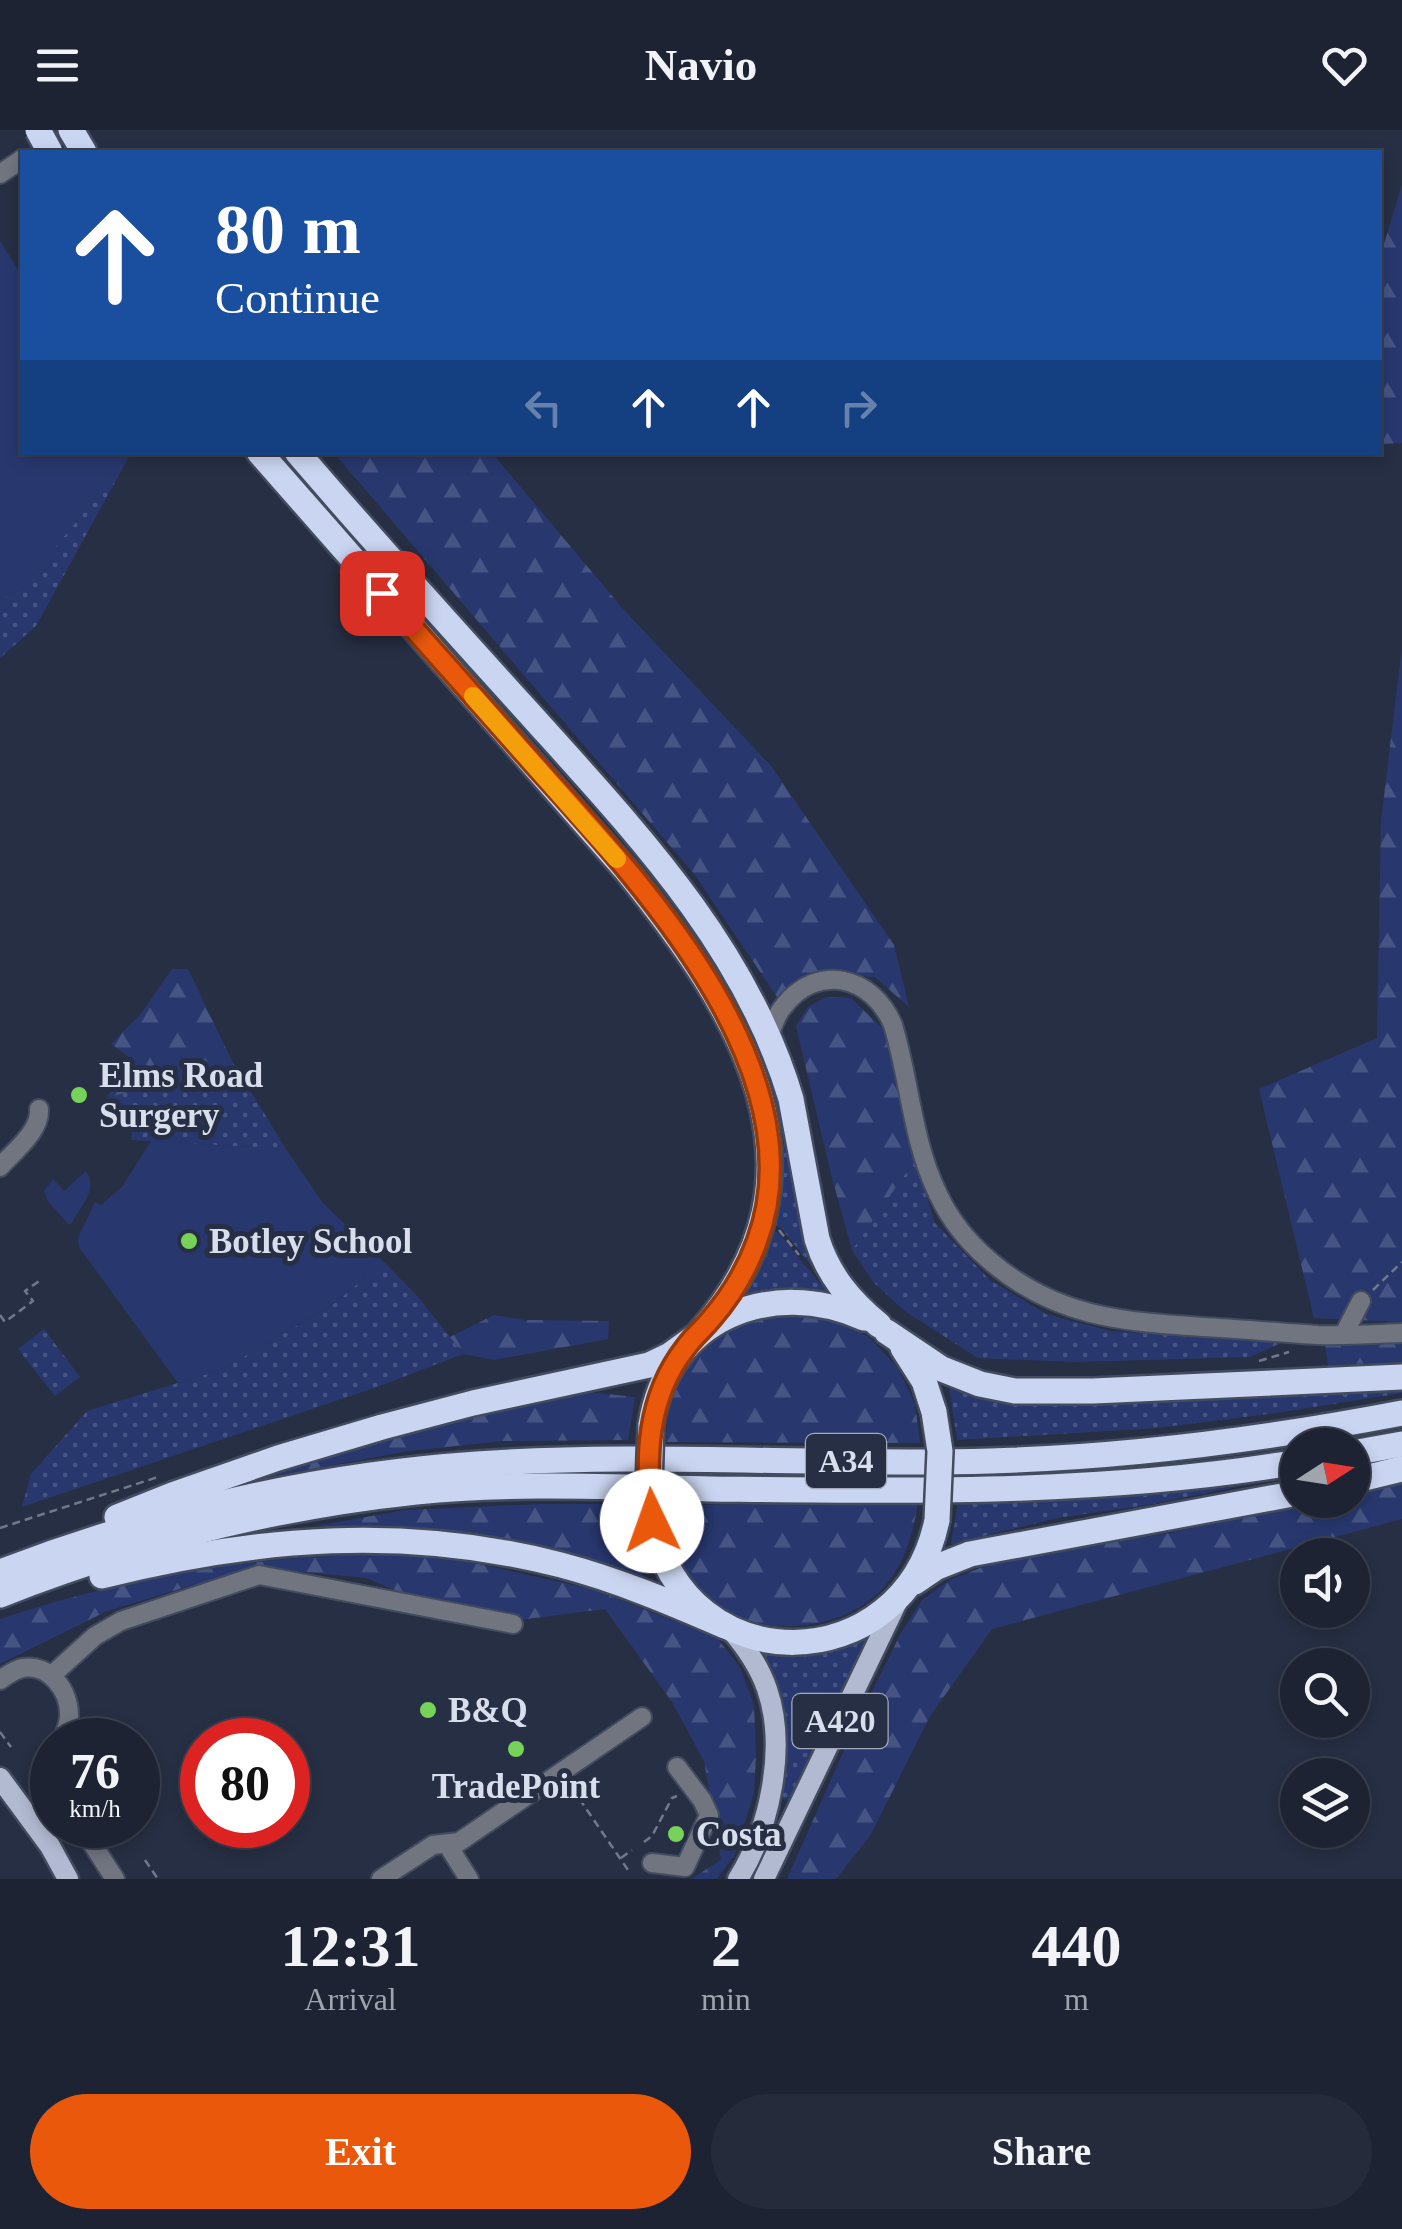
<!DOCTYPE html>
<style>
:root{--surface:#1d2333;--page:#252b3b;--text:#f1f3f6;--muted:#a0a4ac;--line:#3b404e;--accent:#ea580c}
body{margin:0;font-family:"Times New Roman",serif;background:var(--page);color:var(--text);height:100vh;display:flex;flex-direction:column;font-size:38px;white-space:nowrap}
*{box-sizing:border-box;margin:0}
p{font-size:32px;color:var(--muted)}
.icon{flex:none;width:55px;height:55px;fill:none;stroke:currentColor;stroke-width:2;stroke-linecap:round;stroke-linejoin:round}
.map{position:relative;height:1749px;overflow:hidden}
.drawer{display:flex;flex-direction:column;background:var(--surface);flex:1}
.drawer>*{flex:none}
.hud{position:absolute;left:20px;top:20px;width:1362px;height:305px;border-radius:0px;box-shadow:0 5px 15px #0003,0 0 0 2px var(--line);background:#1a4fa0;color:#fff;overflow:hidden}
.needle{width:65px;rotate:78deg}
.fabs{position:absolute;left:1280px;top:1298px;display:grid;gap:20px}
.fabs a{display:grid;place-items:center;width:90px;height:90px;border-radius:50%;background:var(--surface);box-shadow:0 5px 15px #0003,0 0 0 2px var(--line);font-size:50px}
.speed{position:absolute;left:30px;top:1588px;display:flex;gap:20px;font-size:50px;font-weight:700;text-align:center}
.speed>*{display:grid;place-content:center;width:130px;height:130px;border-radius:50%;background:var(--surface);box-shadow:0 5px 15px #0003,0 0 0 2px var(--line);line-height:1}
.speed small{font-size:25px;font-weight:400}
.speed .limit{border:15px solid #d22;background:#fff;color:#111}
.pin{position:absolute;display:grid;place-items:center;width:85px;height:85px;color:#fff;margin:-42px;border-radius:20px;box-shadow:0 5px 15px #0006}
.me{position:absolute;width:110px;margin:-55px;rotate:357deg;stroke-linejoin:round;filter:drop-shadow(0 0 8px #0008)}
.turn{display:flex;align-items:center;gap:35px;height:210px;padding:0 30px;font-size:45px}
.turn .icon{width:130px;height:130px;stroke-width:2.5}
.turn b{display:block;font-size:70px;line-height:85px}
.lanes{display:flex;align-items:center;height:95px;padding:0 30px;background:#0003;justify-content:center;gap:50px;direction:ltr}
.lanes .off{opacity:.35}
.eta{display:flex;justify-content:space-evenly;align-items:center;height:170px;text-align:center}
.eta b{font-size:60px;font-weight:800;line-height:70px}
.action{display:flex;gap:20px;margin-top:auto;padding:20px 30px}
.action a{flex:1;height:115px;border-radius:60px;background:var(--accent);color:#fff;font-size:40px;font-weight:800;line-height:115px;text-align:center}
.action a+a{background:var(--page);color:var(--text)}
header{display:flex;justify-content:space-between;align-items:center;height:130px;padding:0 30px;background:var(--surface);font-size:45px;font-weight:800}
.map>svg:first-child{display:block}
.grass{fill:url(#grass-dots)}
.forest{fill:url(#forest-firs)}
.park{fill:#28386f}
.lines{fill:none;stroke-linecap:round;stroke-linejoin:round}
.minor-casing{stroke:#434b5f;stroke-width:22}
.major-casing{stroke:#434b5f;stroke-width:25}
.highway-casing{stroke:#434b5f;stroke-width:30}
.path{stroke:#71788a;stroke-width:2.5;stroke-dasharray:8 5;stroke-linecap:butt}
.minor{stroke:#717580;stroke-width:18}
.major{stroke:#b1bad1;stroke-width:20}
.highway{stroke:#cad5f1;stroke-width:25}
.highway-bridge-casing{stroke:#434b5f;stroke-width:30;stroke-linecap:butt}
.highway-bridge{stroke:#cad5f1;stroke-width:25}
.route-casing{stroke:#983908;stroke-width:25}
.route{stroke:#ea580c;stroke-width:18}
.slow{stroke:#f59e0b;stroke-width:18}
.poi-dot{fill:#77d259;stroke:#272f44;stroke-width:4}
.labels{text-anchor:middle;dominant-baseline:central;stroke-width:10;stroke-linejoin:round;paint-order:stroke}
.shield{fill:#272f44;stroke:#a3aaba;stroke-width:2.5}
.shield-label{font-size:32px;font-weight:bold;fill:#d8deec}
.poi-label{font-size:35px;font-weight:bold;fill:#d8deec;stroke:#272f44;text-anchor:start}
</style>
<header><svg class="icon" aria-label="menu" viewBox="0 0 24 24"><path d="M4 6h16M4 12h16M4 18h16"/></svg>Navio<svg class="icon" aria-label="heart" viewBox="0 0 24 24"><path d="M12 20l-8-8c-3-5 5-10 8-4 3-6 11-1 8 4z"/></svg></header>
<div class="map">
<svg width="1402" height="1749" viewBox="0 0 1402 1749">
<defs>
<pattern id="grass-dots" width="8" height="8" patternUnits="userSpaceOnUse" patternTransform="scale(2.5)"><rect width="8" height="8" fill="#28386f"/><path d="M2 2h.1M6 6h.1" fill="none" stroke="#465484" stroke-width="1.8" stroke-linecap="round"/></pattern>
<pattern id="forest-firs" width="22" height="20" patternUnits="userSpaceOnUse" patternTransform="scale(2.5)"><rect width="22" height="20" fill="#28386f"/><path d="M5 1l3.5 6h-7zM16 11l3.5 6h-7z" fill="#465484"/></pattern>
</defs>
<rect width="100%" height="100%" fill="#272f44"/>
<g class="grass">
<polygon points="131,323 36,496 0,528 0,469 21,460"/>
<polygon points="232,931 286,1019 131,1010 132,1002 97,982 107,968"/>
<polygon points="794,1012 824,1140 818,1144 781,1098 773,1093 779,1066 781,1015"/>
<polygon points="915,1030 935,1093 990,1150 1046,1184 1110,1201 1283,1212 1250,1227 1075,1232 978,1228 906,1182 873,1152 852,1120"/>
<polygon points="771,1100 779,1103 820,1154 828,1149 829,1161 796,1159 748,1164 745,1161 747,1156"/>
<polygon points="384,1132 419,1168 463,1224 377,1257 22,1377 31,1344 87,1281 223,1239 332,1175"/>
<polygon points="44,1199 80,1247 55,1266 18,1219"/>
<path d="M949,1257C1005,1280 1072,1269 1132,1266C1222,1263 1312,1256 1402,1261V1263L1276,1283L1157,1298L957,1310Z"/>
<polygon points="1236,1357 1147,1375 1057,1388 951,1414 958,1373 1052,1372"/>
<path d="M861,1505L865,1510L789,1670L781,1669C788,1614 791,1570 762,1520L764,1515Z"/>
</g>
<g class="forest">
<polygon points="1402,54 1402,313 1380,314 1380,127"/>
<polygon points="334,323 492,323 624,480 771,636 894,815 909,877 875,847 820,843 777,867 695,745"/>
<polygon points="1402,517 1402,1192 1314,1188 1259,959 1377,908 1381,691"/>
<polygon points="172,839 188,839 232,931 107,968 129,927 111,914 140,885"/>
<polygon points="826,867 851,868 887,903 915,1030 852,1120 831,1044 796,896 808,877"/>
<polygon points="797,1182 836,1189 870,1208 898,1238 915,1274 920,1313 665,1312 670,1271 690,1232 721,1203 757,1186"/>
<polygon points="494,1185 525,1190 609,1191 608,1209 494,1230 463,1224 450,1207"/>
<polygon points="1402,1211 1402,1232 1328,1235 1325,1214"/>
<polygon points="578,1261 635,1267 628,1310 503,1311 409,1321 261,1348 393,1308"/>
<polygon points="1402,1351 1402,1389 992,1499 930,1586 870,1706 836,1749 787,1749 854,1598 901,1503 922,1470 950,1450 1005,1428 1171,1403 1323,1370 1352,1370 1353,1364"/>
<path d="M918,1373C913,1402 907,1427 889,1451C854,1497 778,1509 728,1482C705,1468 684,1444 673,1419C667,1406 666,1389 663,1375Z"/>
<polygon points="541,1374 626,1374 644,1447 542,1418 472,1402 316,1396 405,1380"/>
<path d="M415,1424L469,1432L592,1459L717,1508L740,1537L754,1575L756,1625L754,1663L735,1724L717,1749H691L721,1730L704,1631L672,1572L605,1479L519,1490L434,1476L366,1448L266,1438L193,1455L107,1481L0,1534V1489C137,1444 271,1423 415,1424Z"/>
</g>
<g class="park">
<polygon points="0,111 22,146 22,322 131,323 21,460 0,469"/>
<polygon points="151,1011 286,1019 323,1073 384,1132 332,1175 223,1239 178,1253 79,1117 78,1108 95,1072 101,1075 122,1057"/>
<path d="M86,1041C99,1058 80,1078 71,1094H68L48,1071L44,1061L53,1049L64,1061Z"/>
</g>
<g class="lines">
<g class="minor-casing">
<g id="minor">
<polyline points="0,44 22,29"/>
<path d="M769,906C773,896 776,885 783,877C817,832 873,846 893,895C910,951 912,1011 938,1064C950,1090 968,1112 989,1130C1059,1191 1131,1192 1219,1198C1252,1200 1285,1203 1318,1205C1346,1206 1374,1204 1402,1203"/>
<path d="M0,1037C13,1022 41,1001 39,979"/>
<polyline points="1344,1204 1361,1171"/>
<polyline points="52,1545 95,1506 121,1491 259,1445 513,1494"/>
<path d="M0,1550C6,1546 15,1539 23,1538C49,1533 70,1561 69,1586C69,1593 65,1603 62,1610"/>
<polyline points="80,1695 115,1749"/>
<polyline points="447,1714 469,1749"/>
<polyline points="652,1733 685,1737 709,1685 702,1670 677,1637"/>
<polyline points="381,1749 433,1715 459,1712 642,1587"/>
</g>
</g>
<g class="major-casing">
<g id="major">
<path d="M730,1499C745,1516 759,1536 767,1559C787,1617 770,1698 738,1749"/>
<polyline points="0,1648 50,1716 68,1749"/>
<polyline points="764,1749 899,1468"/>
</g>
</g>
<g class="highway-casing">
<g id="highway">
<polyline points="71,0 84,22"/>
<path d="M259,322L626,740C738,879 843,1041 700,1202"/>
<path d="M297,322C373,411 451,497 529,583C633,699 746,816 791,969L817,1109C828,1145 850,1171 879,1195"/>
<polyline points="887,1202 942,1239 980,1254 1015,1261 1093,1261 1402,1247"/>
<polyline points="903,1218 924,1251 934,1282"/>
<path d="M651,1295C667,1188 771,1147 864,1188"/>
<polyline points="1352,1323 1402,1314"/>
<polyline points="1352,1351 1402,1339"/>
<polyline points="117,1387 172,1365 278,1328 382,1297 473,1273 649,1235 670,1225 695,1207"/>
<path d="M652,1391C684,1555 904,1551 937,1390"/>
<path d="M0,1442C152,1384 314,1345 477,1334C648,1322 819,1336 990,1331C1129,1327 1266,1309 1402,1283"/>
<path d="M102,1446C256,1407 406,1395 561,1435C618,1450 672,1473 725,1496"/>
<polyline points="915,1452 937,1437 970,1424 1298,1363"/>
<path d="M0,1465C132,1413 275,1377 416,1362C514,1352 613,1357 710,1359C906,1361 1103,1365 1298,1332"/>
</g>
</g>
<g class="path">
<polyline points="779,1100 799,1125"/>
<polyline points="1373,1160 1402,1132"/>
<polyline points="0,1185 5,1192 33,1171 25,1161 42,1149"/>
<polyline points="1259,1231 1289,1222"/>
<polyline points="0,1398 158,1347"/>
<polyline points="0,1602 11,1617"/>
<polyline points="572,1658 628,1740"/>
<polyline points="46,1670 52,1666"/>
<polyline points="121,1695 130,1709"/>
<polyline points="644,1712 652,1706 672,1668 677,1666"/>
<polyline points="621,1728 632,1720"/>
<polyline points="145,1730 158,1749"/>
</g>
<use href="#minor" class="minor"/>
<use href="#major" class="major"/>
<use href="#highway" class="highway"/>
<g class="highway-bridge-casing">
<g id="highway-bridge">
<polyline points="38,0 50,22"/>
<polyline points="934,1282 940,1321 937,1390"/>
<polyline points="651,1295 649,1356 652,1391"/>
</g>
</g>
<use href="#highway-bridge" class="highway-bridge"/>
</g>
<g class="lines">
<g class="route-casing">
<path id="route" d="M382,463C432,520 483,576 533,633C638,749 820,940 757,1111C747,1139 731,1166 711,1189C703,1199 693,1207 686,1217C646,1268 645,1329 652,1391"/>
</g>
<use href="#route" class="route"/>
<polyline class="slow" points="473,566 617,729"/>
</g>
<g class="poi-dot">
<circle cx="79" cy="965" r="10"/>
<circle cx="189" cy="1111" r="10"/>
<circle cx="428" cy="1580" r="10"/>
<circle cx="516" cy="1619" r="10"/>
<circle cx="676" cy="1704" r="10"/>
</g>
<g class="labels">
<g class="shield">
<rect x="806" y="1304" width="80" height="54" rx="8"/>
<rect x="792.5" y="1564" width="95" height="54" rx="8"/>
</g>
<g class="shield-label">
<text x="846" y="1331">A34</text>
<text x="840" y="1591">A420</text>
</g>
<g class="poi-label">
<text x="99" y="945">Elms Road<tspan x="99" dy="40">Surgery</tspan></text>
<text x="209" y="1111">Botley School</text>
<text x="448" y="1580">B&amp;Q</text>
<text x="516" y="1656" text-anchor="middle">TradePoint</text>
<text x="696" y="1704">Costa</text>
</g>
</g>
</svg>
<div class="fabs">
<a><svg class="needle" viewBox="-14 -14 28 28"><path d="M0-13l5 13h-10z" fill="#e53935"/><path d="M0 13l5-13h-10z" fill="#a0a4ac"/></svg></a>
<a><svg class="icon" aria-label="sound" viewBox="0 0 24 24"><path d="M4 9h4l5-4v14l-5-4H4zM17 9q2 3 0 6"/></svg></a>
<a><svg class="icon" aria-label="search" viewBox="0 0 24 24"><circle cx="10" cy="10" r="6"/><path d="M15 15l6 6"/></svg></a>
<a><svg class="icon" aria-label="layers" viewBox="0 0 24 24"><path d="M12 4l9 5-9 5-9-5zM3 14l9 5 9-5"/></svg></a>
</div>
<div class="speed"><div>76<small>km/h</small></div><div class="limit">80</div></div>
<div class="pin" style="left:382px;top:463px;background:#d93025"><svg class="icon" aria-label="arrive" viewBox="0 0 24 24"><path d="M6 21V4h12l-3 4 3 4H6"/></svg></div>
<svg class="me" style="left:652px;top:1391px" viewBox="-20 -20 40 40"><circle r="19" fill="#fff"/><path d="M0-13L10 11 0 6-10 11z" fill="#ea580c"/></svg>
<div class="hud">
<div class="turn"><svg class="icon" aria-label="ahead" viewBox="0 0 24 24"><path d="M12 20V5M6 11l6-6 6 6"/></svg><div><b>80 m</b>Continue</div></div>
<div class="lanes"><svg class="icon off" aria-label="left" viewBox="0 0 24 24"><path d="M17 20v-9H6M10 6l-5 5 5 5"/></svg><svg class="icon" aria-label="ahead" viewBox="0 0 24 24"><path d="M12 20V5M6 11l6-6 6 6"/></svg><svg class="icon" aria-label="ahead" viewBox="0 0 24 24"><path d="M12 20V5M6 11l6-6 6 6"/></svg><svg class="icon off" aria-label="right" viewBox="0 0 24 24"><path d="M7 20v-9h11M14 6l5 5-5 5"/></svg></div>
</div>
</div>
<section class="drawer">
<div class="eta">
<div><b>12:31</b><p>Arrival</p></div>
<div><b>2</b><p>min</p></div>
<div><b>440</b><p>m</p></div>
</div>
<div class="action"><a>Exit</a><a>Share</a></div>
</section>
